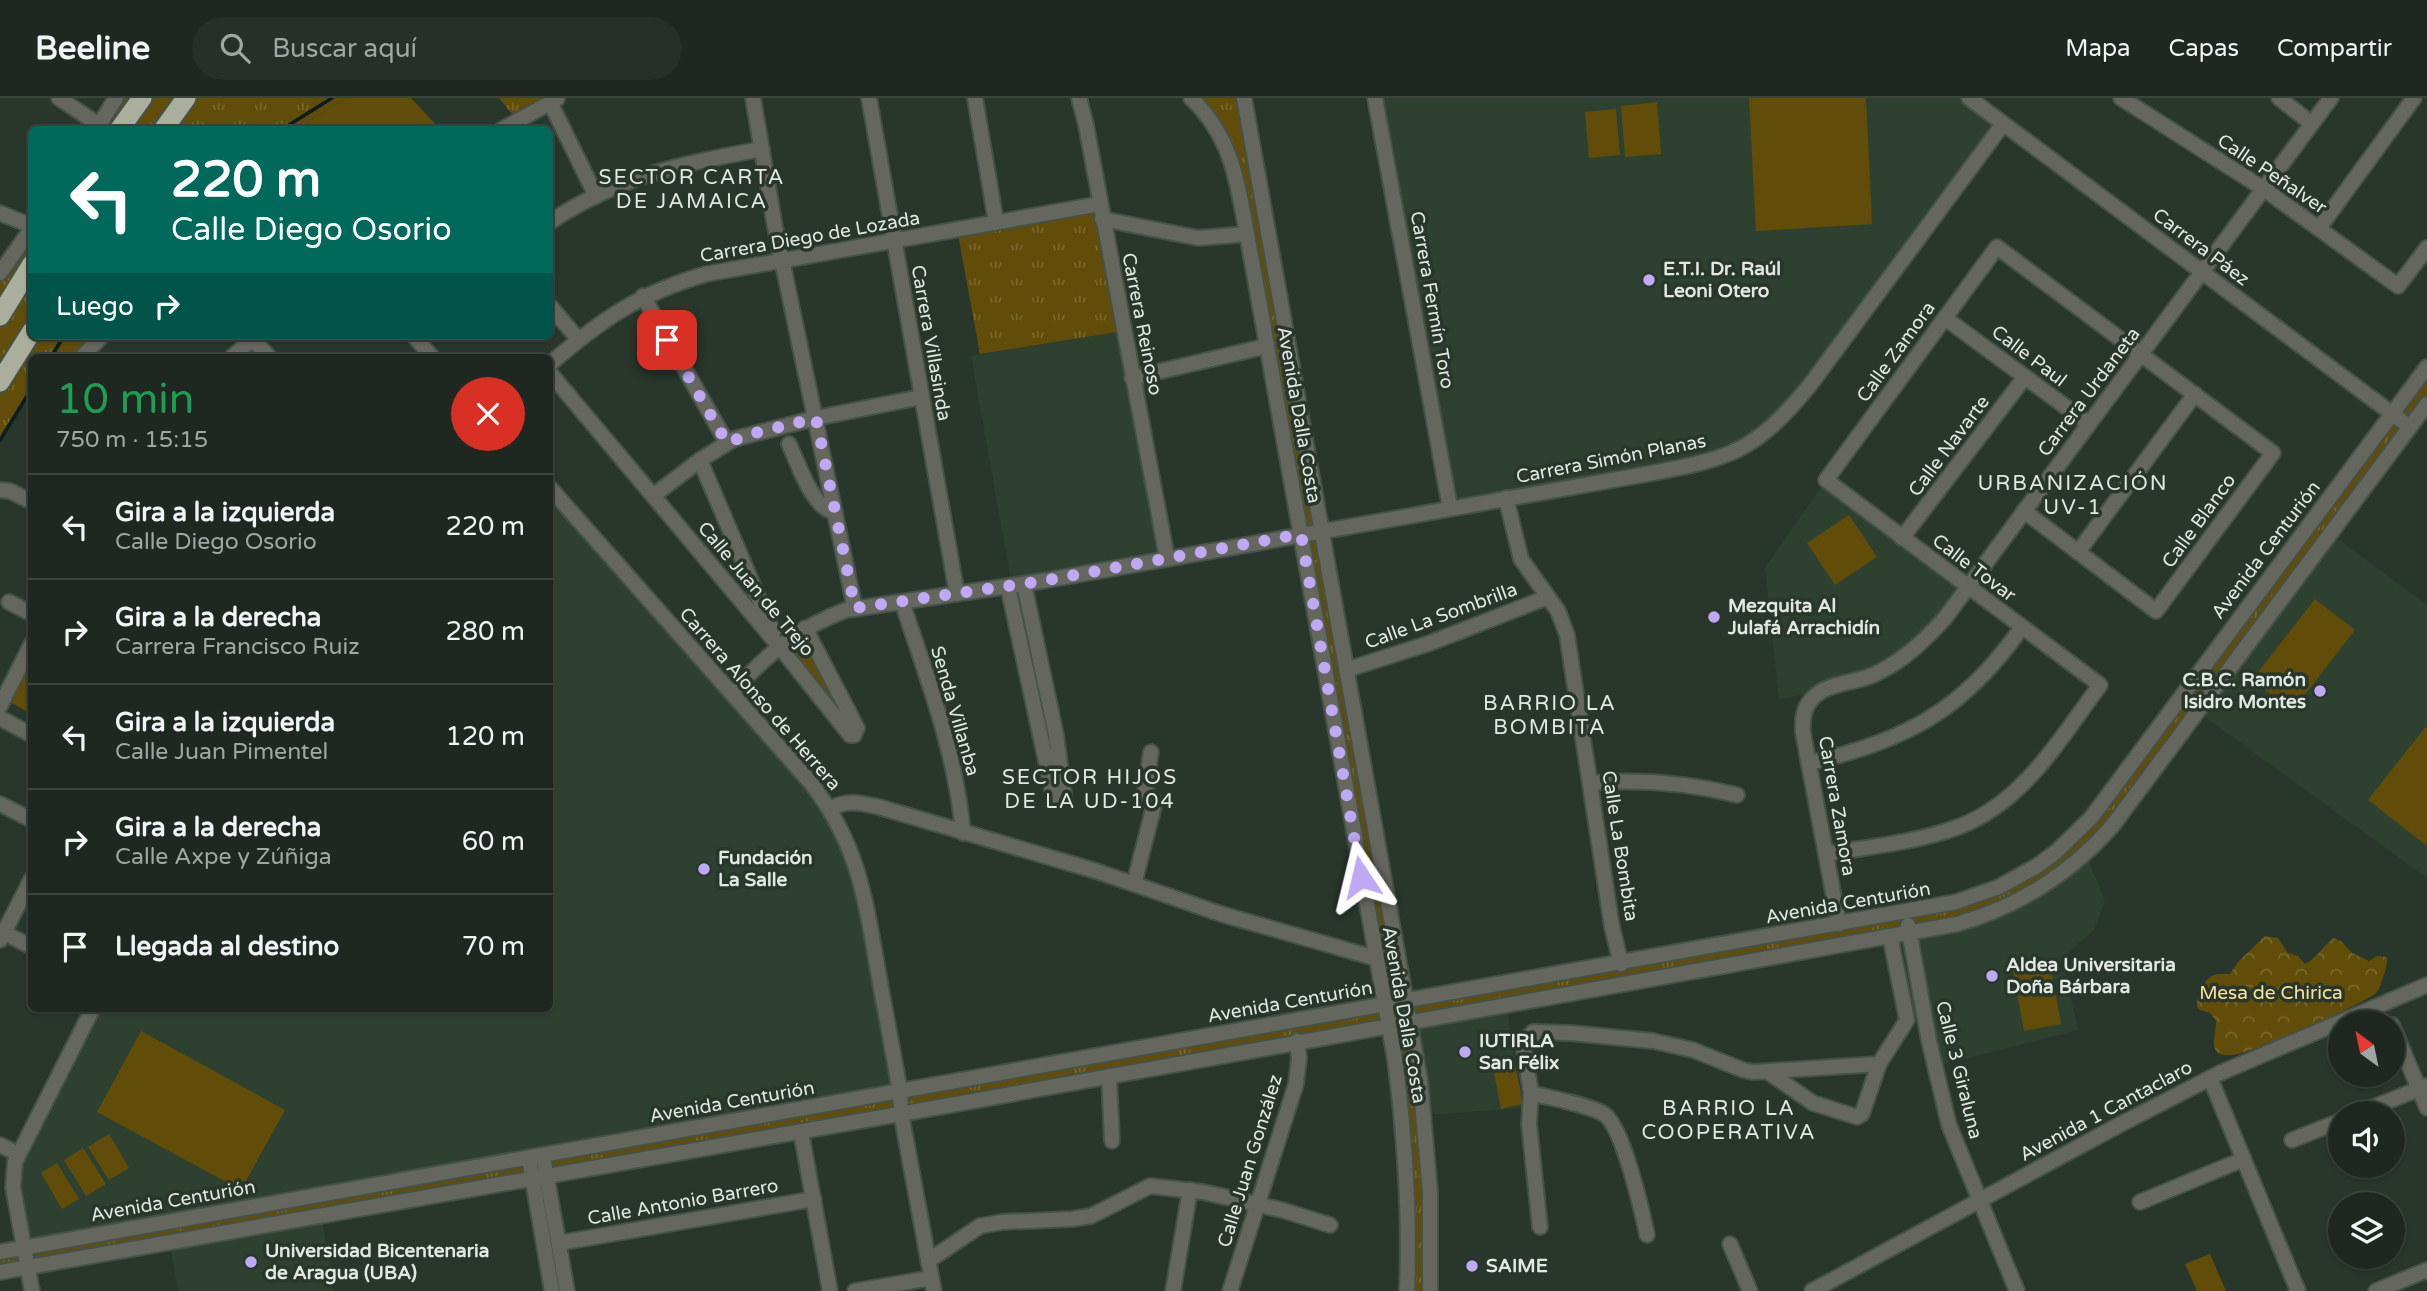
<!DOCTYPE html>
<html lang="es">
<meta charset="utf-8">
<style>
:root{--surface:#1e2820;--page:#263029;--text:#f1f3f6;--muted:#a1a6a5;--line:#3c443e}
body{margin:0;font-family:"Varela Round",sans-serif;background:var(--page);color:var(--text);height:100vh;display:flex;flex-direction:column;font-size:26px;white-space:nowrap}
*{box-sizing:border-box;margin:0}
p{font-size:23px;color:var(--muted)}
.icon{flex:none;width:38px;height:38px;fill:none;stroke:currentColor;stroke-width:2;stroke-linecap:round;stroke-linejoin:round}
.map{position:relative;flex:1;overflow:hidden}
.drawer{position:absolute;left:28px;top:256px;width:525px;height:658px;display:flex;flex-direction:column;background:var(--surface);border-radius:10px;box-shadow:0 2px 5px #0004,0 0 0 2px var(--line)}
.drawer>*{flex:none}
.banner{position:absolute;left:28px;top:28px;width:525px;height:214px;border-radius:10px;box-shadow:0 2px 5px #0004,0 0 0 2px var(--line);background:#00695c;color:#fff;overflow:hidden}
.needle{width:46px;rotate:327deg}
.fabs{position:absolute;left:2328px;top:912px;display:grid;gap:14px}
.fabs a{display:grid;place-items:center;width:77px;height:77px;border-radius:50%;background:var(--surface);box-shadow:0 2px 5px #0004,0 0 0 2px var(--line);font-size:35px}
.pin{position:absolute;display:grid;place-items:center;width:60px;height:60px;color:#fff;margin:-30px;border-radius:14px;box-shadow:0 4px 10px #0006}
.me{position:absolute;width:77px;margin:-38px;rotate:350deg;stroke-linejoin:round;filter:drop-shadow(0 0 5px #0008)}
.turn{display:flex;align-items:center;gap:24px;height:147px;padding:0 28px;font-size:32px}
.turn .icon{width:91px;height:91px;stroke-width:2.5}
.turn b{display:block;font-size:49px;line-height:60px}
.then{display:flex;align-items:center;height:66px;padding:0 28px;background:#0003;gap:14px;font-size:26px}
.round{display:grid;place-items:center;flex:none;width:74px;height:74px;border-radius:37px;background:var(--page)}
.overview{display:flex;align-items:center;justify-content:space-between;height:119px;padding:0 28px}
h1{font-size:42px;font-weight:600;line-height:52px;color:#1e9e55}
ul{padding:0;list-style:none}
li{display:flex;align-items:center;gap:21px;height:105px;padding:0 28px;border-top:2px solid var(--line)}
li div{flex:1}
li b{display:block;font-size:26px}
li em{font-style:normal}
header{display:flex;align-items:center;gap:42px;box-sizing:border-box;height:98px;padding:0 35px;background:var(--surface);border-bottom:2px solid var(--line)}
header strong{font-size:33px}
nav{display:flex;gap:38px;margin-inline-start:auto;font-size:24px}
.search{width:490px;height:63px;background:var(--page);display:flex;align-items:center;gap:18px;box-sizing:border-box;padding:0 24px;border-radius:38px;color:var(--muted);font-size:26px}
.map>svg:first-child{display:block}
.built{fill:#2e4131}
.grass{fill:url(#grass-tufts);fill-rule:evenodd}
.forest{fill:url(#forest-crowns)}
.green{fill:#614d09}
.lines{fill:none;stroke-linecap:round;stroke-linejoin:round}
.stream{stroke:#0b1d20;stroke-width:3.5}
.minor-casing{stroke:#455248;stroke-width:18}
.highway-casing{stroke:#455248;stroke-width:23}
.minor{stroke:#65675f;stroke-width:14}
.highway{stroke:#a9af9c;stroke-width:19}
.route{stroke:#bfa8f4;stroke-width:12;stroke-dasharray:0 21.6}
.poi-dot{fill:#bfa8f4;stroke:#28362b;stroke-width:2.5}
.labels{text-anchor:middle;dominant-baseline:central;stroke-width:7;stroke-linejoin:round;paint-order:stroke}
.street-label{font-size:19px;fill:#e0e8e1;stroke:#28362b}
.poi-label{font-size:19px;font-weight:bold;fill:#e0e8e1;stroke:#28362b;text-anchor:start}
.park-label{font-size:19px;fill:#fae19d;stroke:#28362b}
.neighbourhood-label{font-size:21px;letter-spacing:2px;fill:#e0e8e1;stroke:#28362b}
</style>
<header>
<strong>Beeline</strong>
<div class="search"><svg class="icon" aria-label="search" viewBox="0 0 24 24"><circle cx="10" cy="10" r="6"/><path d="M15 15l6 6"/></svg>Buscar aquí</div>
<nav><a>Mapa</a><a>Capas</a><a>Compartir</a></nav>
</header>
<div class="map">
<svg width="2427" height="1193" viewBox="0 0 2427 1193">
<defs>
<pattern id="grass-tufts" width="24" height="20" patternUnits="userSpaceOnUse" patternTransform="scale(1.75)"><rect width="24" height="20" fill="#614d09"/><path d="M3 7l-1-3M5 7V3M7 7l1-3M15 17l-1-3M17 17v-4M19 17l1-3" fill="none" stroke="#77672d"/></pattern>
<pattern id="forest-crowns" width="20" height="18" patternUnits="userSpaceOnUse" patternTransform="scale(1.75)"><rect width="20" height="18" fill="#614d09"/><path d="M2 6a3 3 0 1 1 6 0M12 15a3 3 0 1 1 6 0" fill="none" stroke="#77672d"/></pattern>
</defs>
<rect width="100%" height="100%" fill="#28362b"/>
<g class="built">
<polygon points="1375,0 1969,0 2003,26 1810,287 1738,353 1450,410"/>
<polygon points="1123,233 1167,460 1012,488 971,258"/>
<polygon points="1826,382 1968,490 1901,560 1819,594 1779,601 1765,470"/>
<polygon points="550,390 781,650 855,762 900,994 25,1150 13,1076 93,910 550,910"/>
<polygon points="2330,435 2427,507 2427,780 2198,614"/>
<polygon points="2086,756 2105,803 2094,832 2062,860 2078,932 1936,968 1910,835"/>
<polygon points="1506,908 1524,1010 1426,1017 1410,925"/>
<polygon points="321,1117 334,1193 178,1193 170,1145"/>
</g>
<g class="grass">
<polygon points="116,0 345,0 297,31 292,25 281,32 96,32"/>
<polygon points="499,0 559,0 517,22"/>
<path d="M1191,0H1244L1405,904L1956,804L2056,754L2427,269V306L2098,744L2002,811L1409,924L1420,982L1430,1193H1407L1408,1165L1388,928L547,1078L567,1193H552L533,1081L0,1174V1154L529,1060L533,1080L546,1078L543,1058L1384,907L1232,63ZM1405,904L1409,924L1388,927L1384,908Z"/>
<polygon points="1100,106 1123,233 980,256 957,131"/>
<polygon points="31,130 32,238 102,238 82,259 64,259 55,252 51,259 32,259 31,290 0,342 0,175"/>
</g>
<path class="forest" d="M2265,838L2278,840L2288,855L2298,858L2305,866C2318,860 2322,848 2334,840L2342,844L2352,855L2369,863L2377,858L2387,859C2388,867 2381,888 2377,894C2369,904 2255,952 2238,956C2231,957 2223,959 2217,954C2210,947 2217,932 2216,923L2210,915L2200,912L2197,909C2197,896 2204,878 2218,876C2222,876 2226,876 2230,876L2238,864Z"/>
<g class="green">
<polygon points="345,0 411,0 440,31 297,31"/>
<polygon points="1749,0 1866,0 1872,126 1756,133"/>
<polygon points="1657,4 1661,56 1625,59 1621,8"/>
<polygon points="1616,11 1620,57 1589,60 1585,14"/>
<polygon points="1849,417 1877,459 1835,487 1807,445"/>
<polygon points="2315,501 2355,532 2292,613 2252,582"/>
<polygon points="802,532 856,635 779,548"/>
<polygon points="31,565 31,616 10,604"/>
<polygon points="2427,627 2427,748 2368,702"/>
<polygon points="2049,860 2061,926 2024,933 2012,867"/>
<polygon points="141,933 285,1012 241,1092 97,1014"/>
<polygon points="1515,966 1523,1006 1501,1011 1493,970"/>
<polygon points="109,1036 129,1070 109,1082 88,1049"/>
<polygon points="83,1050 106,1086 86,1098 64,1062"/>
<polygon points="57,1065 79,1101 62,1111 41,1075"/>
<polygon points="2210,1156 2226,1193 2197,1193 2185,1166"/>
</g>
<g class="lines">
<g class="stream">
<polyline points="281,32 332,0"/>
<polyline points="51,259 64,238"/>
<polyline points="0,342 32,290"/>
</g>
<g class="minor-casing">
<g id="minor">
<polyline points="59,0 99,27"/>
<polyline points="753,0 775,129 855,511"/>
<polyline points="869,0 957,496"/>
<polyline points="975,0 996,124"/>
<polyline points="1079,0 1086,27 1167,460"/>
<path d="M1191,0C1232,39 1237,83 1247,136L1395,962C1405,1039 1410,1115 1407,1193"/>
<polyline points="1244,0 1420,982 1430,1094 1430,1193"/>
<polyline points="1375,0 1450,410"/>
<polyline points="1969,0 2410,329"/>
<polyline points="2121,0 2264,91 2398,188 2427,150"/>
<polyline points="2279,0 2312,26"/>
<polyline points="550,4 596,98"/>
<polyline points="96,32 116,0"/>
<polyline points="501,32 557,1"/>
<polyline points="0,115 32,128"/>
<polyline points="1102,121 1198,140 1247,136"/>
<path d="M550,124C619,78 681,66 762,51"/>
<polyline points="2319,130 2414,0"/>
<polyline points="0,175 32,130"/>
<polyline points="643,198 727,345"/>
<polyline points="550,208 578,241"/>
<polyline points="1945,220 2089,326"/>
<polyline points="414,238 432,259"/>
<polyline points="253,241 269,259"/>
<polyline points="82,259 102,238"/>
<polyline points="232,259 256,238"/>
<path d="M550,266C602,221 638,196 706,176L1100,106"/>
<polyline points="550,275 779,548 850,637 854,637 857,630 805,530"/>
<polyline points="1132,280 1267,248"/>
<path d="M789,346C798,365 813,412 835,414"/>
<polyline points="700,362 773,534"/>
<path d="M550,390L810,684C858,745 865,799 878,873C885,913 893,953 900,994L901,1015L934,1193"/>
<polyline points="0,392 10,393 32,404"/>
<polyline points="653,398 700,362 734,341 816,320 921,299"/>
<polyline points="1506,400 1521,461 1558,513 1567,537 1612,829 1621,866"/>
<polyline points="1902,440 2025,279"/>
<polyline points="2078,454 2195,296"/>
<polyline points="1008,489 1054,700 1058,703 1064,697 1056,637 1024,486"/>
<polyline points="9,504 32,516"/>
<path d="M902,504C927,579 956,655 963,735"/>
<polyline points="1346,572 1430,545 1548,499"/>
<path d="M732,595C767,556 796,531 846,512L1042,483L1647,376C1731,360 1754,355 1810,287L2003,26"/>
<polyline points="0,608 32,545"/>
<polyline points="0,620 32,637"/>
<path d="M1809,665C1906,643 1964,612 2022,529"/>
<path d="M1591,685C1641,681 1688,685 1737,697"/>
<polyline points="0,706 32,722"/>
<path d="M830,711C847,701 861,705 879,709L1096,773L1221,816L1375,860"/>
<path d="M1826,756C1867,749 1919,744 1958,729C2023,705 2060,641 2100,587L1826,382L1997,149L2273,355L2156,513L2024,413"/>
<polyline points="1134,786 1155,704 1145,694 1151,654"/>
<path d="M1839,826L1803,635C1802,623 1803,609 1813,600C1826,585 1855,585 1873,577C1902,564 1924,543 1945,520L2331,0"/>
<polyline points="1908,827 1929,943 1949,1027 2017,1193"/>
<polyline points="4,835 32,849"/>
<polyline points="0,842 32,780"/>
<polyline points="2392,927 2427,1010"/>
<polyline points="1768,974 1813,1005 1857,1019 1862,1016 1879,966 1907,922 1890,838"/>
<polyline points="1109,978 1112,1043"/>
<polyline points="2210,980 2298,1193"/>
<path d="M1531,995C1550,1000 1589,1007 1604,1016C1623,1029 1642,1113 1647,1137"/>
<polyline points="2359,1015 2426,988"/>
<polyline points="801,1034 830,1193"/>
<polyline points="2292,1042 2340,1023"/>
<polyline points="0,1047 18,1056"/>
<polyline points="543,1058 567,1193"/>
<polyline points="529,1060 552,1193"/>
<polyline points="2140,1104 2244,1061"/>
<polyline points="1540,1129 1529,1026 1531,995 1524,952 1526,941 1533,934 1571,935 1653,943 1693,952 1743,972 1753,974 1879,966"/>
<polyline points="559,1145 814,1101"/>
<polyline points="1730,1146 1750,1193"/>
<polyline points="0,1154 1956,804 1999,789 2037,768 2056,754 2091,720 2427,269"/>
<polyline points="928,1163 980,1128 1002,1124 1072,1121 1091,1118 1150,1088 1203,1094 1282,1112 1330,1127"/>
<path d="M0,1174C653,1063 1305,942 1957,826C2020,808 2070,776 2113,727L2427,306"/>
<polyline points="32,1193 13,1089 15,1064 93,910"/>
<polyline points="855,1193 931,1180"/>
<polyline points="1173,1193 1190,1092"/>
<polyline points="1230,1193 1296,986 1299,960 1297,943"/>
<polyline points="1812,1193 2119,1027 2220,975 2427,887"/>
<polyline points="2376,1193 2427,1172"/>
</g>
</g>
<g class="highway-casing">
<g id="highway">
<polyline points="119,32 142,0"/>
<polyline points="163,32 186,0"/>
<polyline points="0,218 32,166"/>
<polyline points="0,284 32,233"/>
</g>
</g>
<use href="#minor" class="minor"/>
<use href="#highway" class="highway"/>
</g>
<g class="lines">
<polyline class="route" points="667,242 727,345 751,336 816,320 855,510 1042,483 1301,436 1361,779"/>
</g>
<g class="poi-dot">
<circle cx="1649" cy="182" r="7"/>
<circle cx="1714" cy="519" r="7"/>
<circle cx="2320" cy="593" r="7"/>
<circle cx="704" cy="771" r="7"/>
<circle cx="1992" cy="878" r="7"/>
<circle cx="1465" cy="954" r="7"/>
<circle cx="251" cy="1164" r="7"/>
<circle cx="1472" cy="1168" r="7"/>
</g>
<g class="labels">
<g class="street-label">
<text transform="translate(2272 76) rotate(34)">Calle Peñalver</text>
<text transform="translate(810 139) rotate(-10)">Carrera Diego de Lozada</text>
<text transform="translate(2201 149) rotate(37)">Carrera Páez</text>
<text transform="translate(1432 202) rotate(80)">Carrera Fermín Toro</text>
<text transform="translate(1142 226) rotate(79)">Carrera Reinoso</text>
<text transform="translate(931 245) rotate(80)">Carrera Villasinda</text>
<text transform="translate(1896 254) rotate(-54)">Calle Zamora</text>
<text transform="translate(2029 258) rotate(37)">Calle Paul</text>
<text transform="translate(2089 294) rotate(-53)">Carrera Urdaneta</text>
<text transform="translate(1299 317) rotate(80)">Avenida Dalla Costa</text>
<text transform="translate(1949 348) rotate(-53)">Calle Navarte</text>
<text transform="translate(1611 361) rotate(-11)">Carrera Simón Planas</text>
<text transform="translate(2199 423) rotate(-54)">Calle Blanco</text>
<text transform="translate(2266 452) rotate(-53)">Avenida Centurión</text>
<text transform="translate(1974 470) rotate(37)">Calle Tovar</text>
<text transform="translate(756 491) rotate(50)">Calle Juan de Trejo</text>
<text transform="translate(1441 518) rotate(-20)">Calle La Sombrilla</text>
<text transform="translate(760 601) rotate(49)">Carrera Alonso de Herrera</text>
<text transform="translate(955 613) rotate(74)">Senda Villanba</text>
<text transform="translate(1837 708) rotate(80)">Carrera Zamora</text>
<text transform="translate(1620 748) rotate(81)">Calle La Bombita</text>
<text transform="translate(1848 805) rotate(-10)">Avenida Centurión</text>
<text transform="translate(1290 904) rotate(-10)">Avenida Centurión</text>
<text transform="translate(1404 917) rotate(80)">Avenida Dalla Costa</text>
<text transform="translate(1959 972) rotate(76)">Calle 3 Giraluna</text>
<text transform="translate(732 1004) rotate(-10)">Avenida Centurión</text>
<text transform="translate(2106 1013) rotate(-28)">Avenida 1 Cantaclaro</text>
<text transform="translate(1250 1063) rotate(-73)">Calle Juan González</text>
<text transform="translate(173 1103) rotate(-10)">Avenida Centurión</text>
<text transform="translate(683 1104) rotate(-10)">Calle Antonio Barrero</text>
</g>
<g class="poi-label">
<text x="1663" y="171">E.T.I. Dr. Raúl<tspan x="1663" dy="22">Leoni Otero</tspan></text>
<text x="1728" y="508">Mezquita Al<tspan x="1728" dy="22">Julafá Arrachidín</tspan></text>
<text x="2306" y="582" text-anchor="end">C.B.C. Ramón<tspan x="2306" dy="22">Isidro Montes</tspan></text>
<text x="718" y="760">Fundación<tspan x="718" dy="22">La Salle</tspan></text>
<text x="2006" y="867">Aldea Universitaria<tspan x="2006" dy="22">Doña Bárbara</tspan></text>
<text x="1479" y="943">IUTIRLA<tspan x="1479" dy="22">San Félix</tspan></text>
<text x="265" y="1153">Universidad Bicentenaria<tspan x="265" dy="22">de Aragua (UBA)</tspan></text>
<text x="1486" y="1168">SAIME</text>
</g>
<g class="park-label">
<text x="2271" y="895">Mesa de Chirica</text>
</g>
<g class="neighbourhood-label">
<text x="692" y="79">SECTOR CARTA<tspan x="692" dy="24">DE JAMAICA</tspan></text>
<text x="2073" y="385">URBANIZACIÓN<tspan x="2073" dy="24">UV-1</tspan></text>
<text x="1550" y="605">BARRIO LA<tspan x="1550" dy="24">BOMBITA</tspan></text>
<text x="1090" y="679">SECTOR HIJOS<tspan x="1090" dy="24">DE LA UD-104</tspan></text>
<text x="1729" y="1010">BARRIO LA<tspan x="1729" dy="24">COOPERATIVA</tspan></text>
</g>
</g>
</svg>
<div class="fabs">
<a><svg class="needle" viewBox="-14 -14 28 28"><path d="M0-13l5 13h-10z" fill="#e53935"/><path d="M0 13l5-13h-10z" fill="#a1a6a5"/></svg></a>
<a><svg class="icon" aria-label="sound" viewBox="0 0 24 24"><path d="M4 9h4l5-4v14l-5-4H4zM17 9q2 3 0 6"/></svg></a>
<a><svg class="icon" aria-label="layers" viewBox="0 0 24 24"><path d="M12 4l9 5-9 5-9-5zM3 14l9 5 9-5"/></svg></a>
</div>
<div class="pin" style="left:667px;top:242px;background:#d93025"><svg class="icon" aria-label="arrive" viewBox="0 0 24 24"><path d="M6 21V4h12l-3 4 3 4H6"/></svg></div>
<svg class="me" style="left:1361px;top:779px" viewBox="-20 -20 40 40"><path d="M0-17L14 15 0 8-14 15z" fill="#bfa8f4" stroke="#fff" stroke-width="4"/></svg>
<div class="banner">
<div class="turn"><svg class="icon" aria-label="left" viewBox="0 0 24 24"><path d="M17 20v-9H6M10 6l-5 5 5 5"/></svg><div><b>220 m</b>Calle Diego Osorio</div></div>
<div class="then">Luego<svg class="icon" aria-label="right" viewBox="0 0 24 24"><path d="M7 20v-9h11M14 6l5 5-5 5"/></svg></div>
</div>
<section class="drawer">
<div class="overview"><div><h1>10 min</h1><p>750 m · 15:15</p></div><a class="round" style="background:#d93025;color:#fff"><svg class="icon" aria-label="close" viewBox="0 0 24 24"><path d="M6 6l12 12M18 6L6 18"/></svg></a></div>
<ul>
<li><svg class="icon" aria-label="left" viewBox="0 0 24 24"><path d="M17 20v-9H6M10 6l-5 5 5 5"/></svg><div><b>Gira a la izquierda</b><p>Calle Diego Osorio</p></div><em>220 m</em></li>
<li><svg class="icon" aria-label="right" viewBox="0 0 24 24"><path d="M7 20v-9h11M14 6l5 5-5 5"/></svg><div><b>Gira a la derecha</b><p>Carrera Francisco Ruiz</p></div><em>280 m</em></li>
<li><svg class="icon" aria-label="left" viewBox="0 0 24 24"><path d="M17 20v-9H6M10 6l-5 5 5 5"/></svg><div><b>Gira a la izquierda</b><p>Calle Juan Pimentel</p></div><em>120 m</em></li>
<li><svg class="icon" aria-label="right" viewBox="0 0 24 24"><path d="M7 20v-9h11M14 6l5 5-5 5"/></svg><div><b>Gira a la derecha</b><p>Calle Axpe y Zúñiga</p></div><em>60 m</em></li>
<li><svg class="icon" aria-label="arrive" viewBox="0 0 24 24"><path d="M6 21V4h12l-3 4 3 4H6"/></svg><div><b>Llegada al destino</b></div><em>70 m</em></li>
</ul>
</section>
</div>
